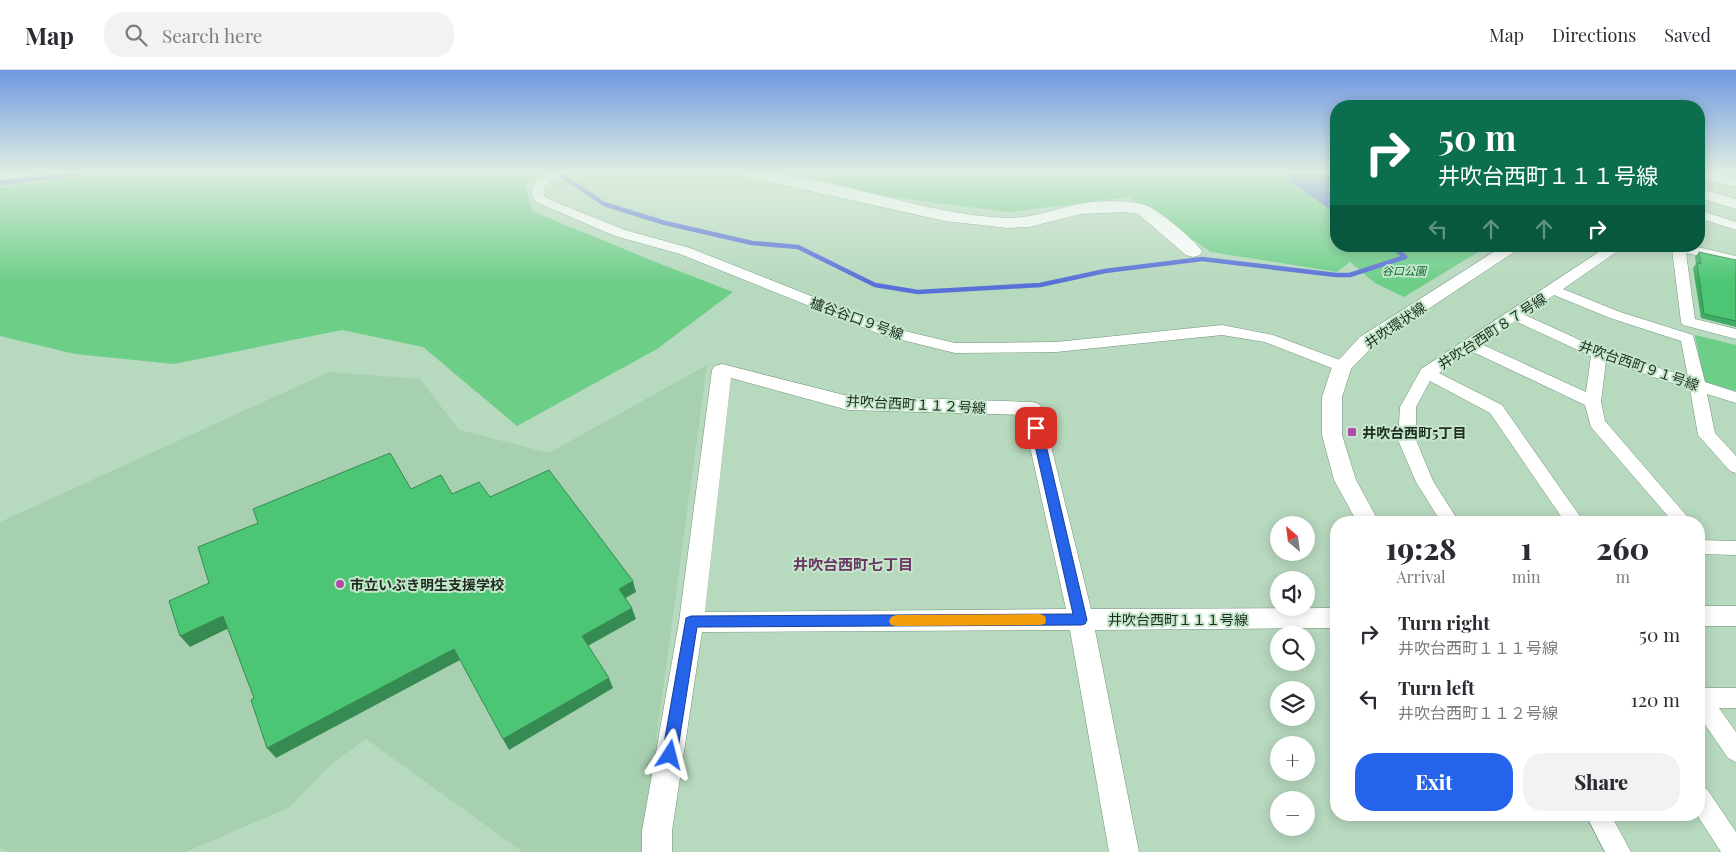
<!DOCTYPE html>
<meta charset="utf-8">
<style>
:root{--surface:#fff;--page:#f2f2f3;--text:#2b2b33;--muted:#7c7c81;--line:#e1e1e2;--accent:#2563eb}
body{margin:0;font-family:"Playfair Display","Noto Sans JP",serif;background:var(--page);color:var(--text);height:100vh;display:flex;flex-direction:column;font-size:19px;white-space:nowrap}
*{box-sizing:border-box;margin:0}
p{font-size:16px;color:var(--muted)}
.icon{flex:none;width:28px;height:28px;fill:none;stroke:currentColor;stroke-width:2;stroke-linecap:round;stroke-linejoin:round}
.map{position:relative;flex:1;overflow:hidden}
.side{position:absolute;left:1330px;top:446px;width:375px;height:305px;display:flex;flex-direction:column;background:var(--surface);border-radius:20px;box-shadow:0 2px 12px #0003}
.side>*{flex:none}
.top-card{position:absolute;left:1330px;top:30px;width:375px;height:152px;border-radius:20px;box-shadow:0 2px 12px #0003;background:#0b6e4f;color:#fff;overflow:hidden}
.needle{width:32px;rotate:332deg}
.fabs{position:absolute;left:1270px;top:446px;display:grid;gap:10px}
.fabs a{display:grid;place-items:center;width:45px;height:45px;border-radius:50%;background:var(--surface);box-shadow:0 2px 12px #0003;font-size:25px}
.pin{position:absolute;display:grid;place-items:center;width:42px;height:42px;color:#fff;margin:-21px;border-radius:10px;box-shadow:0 2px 8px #0006}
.me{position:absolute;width:55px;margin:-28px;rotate:9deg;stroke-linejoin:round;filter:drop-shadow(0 0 4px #0008)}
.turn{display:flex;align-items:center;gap:18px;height:105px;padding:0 25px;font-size:22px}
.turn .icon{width:65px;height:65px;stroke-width:2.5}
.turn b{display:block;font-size:35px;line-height:42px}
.lanes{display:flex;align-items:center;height:48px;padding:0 25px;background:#0003;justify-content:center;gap:25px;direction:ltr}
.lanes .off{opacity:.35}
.eta{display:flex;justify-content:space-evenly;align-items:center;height:85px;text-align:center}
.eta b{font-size:30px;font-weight:800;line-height:35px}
.primary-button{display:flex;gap:10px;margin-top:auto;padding:10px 25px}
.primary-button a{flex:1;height:58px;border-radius:20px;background:var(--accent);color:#fff;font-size:20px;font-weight:800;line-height:58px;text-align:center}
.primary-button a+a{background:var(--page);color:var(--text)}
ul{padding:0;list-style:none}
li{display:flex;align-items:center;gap:15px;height:65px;padding:0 25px}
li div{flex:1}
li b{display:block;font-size:19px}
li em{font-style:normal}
header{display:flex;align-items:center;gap:30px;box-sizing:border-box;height:70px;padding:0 25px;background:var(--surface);border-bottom:1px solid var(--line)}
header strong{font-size:24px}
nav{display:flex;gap:28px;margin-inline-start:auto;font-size:18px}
.search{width:350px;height:45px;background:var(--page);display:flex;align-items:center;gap:12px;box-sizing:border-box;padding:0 18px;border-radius:20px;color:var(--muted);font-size:19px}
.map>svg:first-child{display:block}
.built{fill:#a7d0b0}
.green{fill:#6dce88}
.water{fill:#5970d9}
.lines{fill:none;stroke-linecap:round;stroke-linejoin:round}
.stream{stroke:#5970d9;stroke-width:4.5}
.minor-casing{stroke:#73937a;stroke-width:1}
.tertiary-casing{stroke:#73937a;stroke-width:1}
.secondary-casing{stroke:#73937a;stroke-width:1}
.minor{fill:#fff;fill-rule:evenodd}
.tertiary{fill:#fff;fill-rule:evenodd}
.secondary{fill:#fff;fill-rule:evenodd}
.wall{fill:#41aa64}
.shaded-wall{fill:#358b51}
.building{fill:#4cc674;stroke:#358b51}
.route{fill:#2563eb;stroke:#184099}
.slow{fill:#f59e0b}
.poi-dot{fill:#b147a8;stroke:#c4e6cb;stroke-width:2}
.labels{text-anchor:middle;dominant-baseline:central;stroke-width:4;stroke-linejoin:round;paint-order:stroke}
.far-park-label{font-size:11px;font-style:italic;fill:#0e6732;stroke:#c4e6cb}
.street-label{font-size:14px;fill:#1f2c21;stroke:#c4e6cb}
.poi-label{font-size:14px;font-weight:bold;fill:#1f2c21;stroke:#c4e6cb;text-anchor:start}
.neighbourhood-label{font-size:15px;font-weight:bold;fill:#6b3665;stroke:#c4e6cb}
</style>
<header>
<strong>Map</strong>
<div class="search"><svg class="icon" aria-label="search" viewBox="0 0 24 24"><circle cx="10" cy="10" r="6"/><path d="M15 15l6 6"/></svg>Search here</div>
<nav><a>Map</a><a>Directions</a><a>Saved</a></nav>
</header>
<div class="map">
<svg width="1736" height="782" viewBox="0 0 1736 782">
<rect width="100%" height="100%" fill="#b7d9be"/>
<polygon class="built" points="707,295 641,782 523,782 366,669 330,695 290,737 186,782 7,782 0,778 0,452 329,302 420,309 459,360 549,383"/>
<g class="green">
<polygon points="128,102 539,102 540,103 525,116 532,141 653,191 733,222 657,279 517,356 423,277 342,260 174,294 75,284 0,266 0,117"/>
<polygon points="778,102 1336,102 1336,176 1488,176 1404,227 1375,213 1350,192 1337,202 1211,182 1129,127 1009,142 883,126"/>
<polygon points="1695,265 1736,275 1736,321 1704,312"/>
</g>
<polygon class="water" points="1279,102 1336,102 1336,144"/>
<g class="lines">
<g class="stream">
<polyline points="557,102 604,134 665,153 752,173 798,177 875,215 918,222 1040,215 1105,201 1202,189 1336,205 1350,205 1405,187 1392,176"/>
<polyline points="0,113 94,102"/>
</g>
<g class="minor-casing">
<g id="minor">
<polygon points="0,102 40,102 34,106 0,110"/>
<polygon points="550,102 565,102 545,116 543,122 545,127 565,136 625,160 690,178 892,258 955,273 1056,272 1222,255 1273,265 1348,293 1350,297 1348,301 1342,302 1265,272 1222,265 1056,282 955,283 882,265 680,184 615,166 536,132 531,122 536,111"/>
<polygon points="1702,102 1714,102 1736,109 1736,117 1705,109"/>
<polygon points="1699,140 1736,152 1736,160 1699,148"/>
<path d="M1608,176H1625L1563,219L1620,242L1693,265L1705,312L1736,322V333L1707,324L1715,363L1736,386V403L1730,401L1698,365L1690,319L1606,291L1601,332L1605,351L1692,452H1673L1591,357L1585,335L1471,281L1439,303L1502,335L1584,452H1565L1490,343L1430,311L1416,337V370L1433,411L1459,452H1441L1416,412L1398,370L1400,337L1419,303L1421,299ZM1554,225L1610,248L1681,271L1688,307L1604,281L1525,245ZM1515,251L1591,286L1586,322L1481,274Z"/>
<polygon points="1668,176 1693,176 1736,186 1736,194 1686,183 1695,249 1736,259 1736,269 1683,255 1681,252 1672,179"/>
<polygon points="1699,470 1736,471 1736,485 1699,484"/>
<polygon points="1699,618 1736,618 1736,638 1719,638 1736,662 1736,692 1728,688 1699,646"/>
<polygon points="1699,716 1707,719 1736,762 1736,782 1721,782 1697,745 1699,745"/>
<polygon points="1586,745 1611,745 1631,782 1605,782"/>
</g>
</g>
<g class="tertiary-casing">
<g id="tertiary">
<polygon points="1699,118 1736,129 1736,139 1699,128"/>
<polygon points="1503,176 1523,176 1374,275 1351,299 1342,327 1342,365 1356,410 1379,452 1357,452 1334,410 1322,365 1322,327 1332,297 1360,267"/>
<path d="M722,294L848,326L1032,332L1039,334L1042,339L1091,539L1336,538V558L1095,560L1139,782H1109L1070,560L702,562L672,761V782H642V761L679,552L712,300L715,296ZM731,308L848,340L1023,345L1066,539L705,542Z"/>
<rect x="1699" y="536" width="37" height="20"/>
</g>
</g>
<g class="secondary-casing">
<path id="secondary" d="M739,102C830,102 917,145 1008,148C1033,148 1055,139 1079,134C1099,130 1124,130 1143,134C1155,137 1195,170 1202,181L1200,185L1193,187L1186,185L1138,144L1123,142L1081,144L1029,157L1008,158L945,151L747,107L741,106Z"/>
</g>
<use href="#minor" class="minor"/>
<use href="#tertiary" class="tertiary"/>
<use href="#secondary" class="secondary"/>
</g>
<g class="wall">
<polygon points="1722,102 1736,102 1736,107"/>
<polygon points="1699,182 1736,190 1736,257 1701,248 1693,198 1696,194 1695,187"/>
</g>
<g class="shaded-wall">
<polygon points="633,511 636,522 622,530 619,519"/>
<polygon points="632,538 636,549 586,577 582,566"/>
<polygon points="223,546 231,557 190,577 180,566"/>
<polygon points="454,579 460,590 276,688 267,678"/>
<polygon points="609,608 613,618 509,680 503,669"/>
</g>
<g class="building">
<polygon points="1699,182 1736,190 1736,251 1704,244 1697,193 1701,194"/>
<polygon points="390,383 411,419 441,405 452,424 479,412 490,427 549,400 633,511 619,519 632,538 582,566 609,608 503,669 454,579 267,678 251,630 254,628 223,546 180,566 169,531 209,513 198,477 258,453 253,439"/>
</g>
<linearGradient id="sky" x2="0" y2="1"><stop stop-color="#6f99e2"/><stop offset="0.48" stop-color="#dfeee2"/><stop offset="1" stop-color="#dfeee2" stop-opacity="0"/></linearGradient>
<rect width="1736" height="212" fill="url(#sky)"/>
<polygon class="route" points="1036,354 1042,358 1087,550 1085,554 1081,555 697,557 677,685 675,690 670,692 664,690 662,685 686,548 691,546 1073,544 1031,358"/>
<polygon class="slow" points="1040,544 1045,546 1046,550 1045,554 1040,555 896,556 891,555 889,551 891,547 896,545"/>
<g class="poi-dot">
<rect x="1347" y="357" width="10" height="10" rx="2.5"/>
<circle cx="340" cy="514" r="5"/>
</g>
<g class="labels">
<g class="far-park-label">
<text x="1404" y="200">谷口公園</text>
</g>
<g class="street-label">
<text transform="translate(857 248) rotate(20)">櫨谷谷口９号線</text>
<text transform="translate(1395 255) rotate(-34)">井吹環状線</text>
<text transform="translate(1492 261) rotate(-33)">井吹台西町８７号線</text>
<text transform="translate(1639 295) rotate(19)">井吹台西町９１号線</text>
<text transform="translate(916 334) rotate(3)">井吹台西町１１２号線</text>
<text x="1178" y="549">井吹台西町１１１号線</text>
</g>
<g class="poi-label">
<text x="1362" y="362">井吹台西町5丁目</text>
<text x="350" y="514">市立いぶき明生支援学校</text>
</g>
<g class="neighbourhood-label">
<text x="853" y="494">井吹台西町七丁目</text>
</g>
</g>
</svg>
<div class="fabs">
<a><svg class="needle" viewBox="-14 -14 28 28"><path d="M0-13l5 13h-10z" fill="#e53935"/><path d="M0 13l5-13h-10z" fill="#7c7c81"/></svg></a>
<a><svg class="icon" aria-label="sound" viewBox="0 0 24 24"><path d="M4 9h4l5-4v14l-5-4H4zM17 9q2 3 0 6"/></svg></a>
<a><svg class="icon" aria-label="search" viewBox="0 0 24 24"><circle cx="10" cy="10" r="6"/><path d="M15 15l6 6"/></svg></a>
<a><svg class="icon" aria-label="layers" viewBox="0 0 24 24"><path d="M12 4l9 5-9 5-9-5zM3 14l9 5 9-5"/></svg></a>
<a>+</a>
<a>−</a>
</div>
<div class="pin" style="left:1036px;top:358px;background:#d93025"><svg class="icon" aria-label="arrive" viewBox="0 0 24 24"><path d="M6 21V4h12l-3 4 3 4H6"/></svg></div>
<svg class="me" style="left:670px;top:685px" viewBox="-20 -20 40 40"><path d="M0-17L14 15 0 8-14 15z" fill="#2563eb" stroke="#fff" stroke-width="4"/></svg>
<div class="top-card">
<div class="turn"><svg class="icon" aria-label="right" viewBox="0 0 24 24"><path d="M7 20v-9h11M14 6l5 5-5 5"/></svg><div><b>50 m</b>井吹台西町１１１号線</div></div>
<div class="lanes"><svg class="icon off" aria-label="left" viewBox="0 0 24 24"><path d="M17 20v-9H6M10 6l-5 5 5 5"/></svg><svg class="icon off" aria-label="ahead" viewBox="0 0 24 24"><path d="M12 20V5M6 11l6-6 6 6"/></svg><svg class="icon off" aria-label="ahead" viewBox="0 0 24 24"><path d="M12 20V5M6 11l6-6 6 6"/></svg><svg class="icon" aria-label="right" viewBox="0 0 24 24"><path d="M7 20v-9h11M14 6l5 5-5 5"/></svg></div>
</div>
<section class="side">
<div class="eta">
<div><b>19:28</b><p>Arrival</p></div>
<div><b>1</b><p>min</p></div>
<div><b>260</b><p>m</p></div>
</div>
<ul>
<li><svg class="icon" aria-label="right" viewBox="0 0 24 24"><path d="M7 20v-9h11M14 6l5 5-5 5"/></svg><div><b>Turn right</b><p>井吹台西町１１１号線</p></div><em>50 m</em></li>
<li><svg class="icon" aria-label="left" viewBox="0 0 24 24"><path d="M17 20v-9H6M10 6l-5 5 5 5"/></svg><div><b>Turn left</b><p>井吹台西町１１２号線</p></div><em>120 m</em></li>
</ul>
<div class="primary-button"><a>Exit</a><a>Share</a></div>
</section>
</div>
